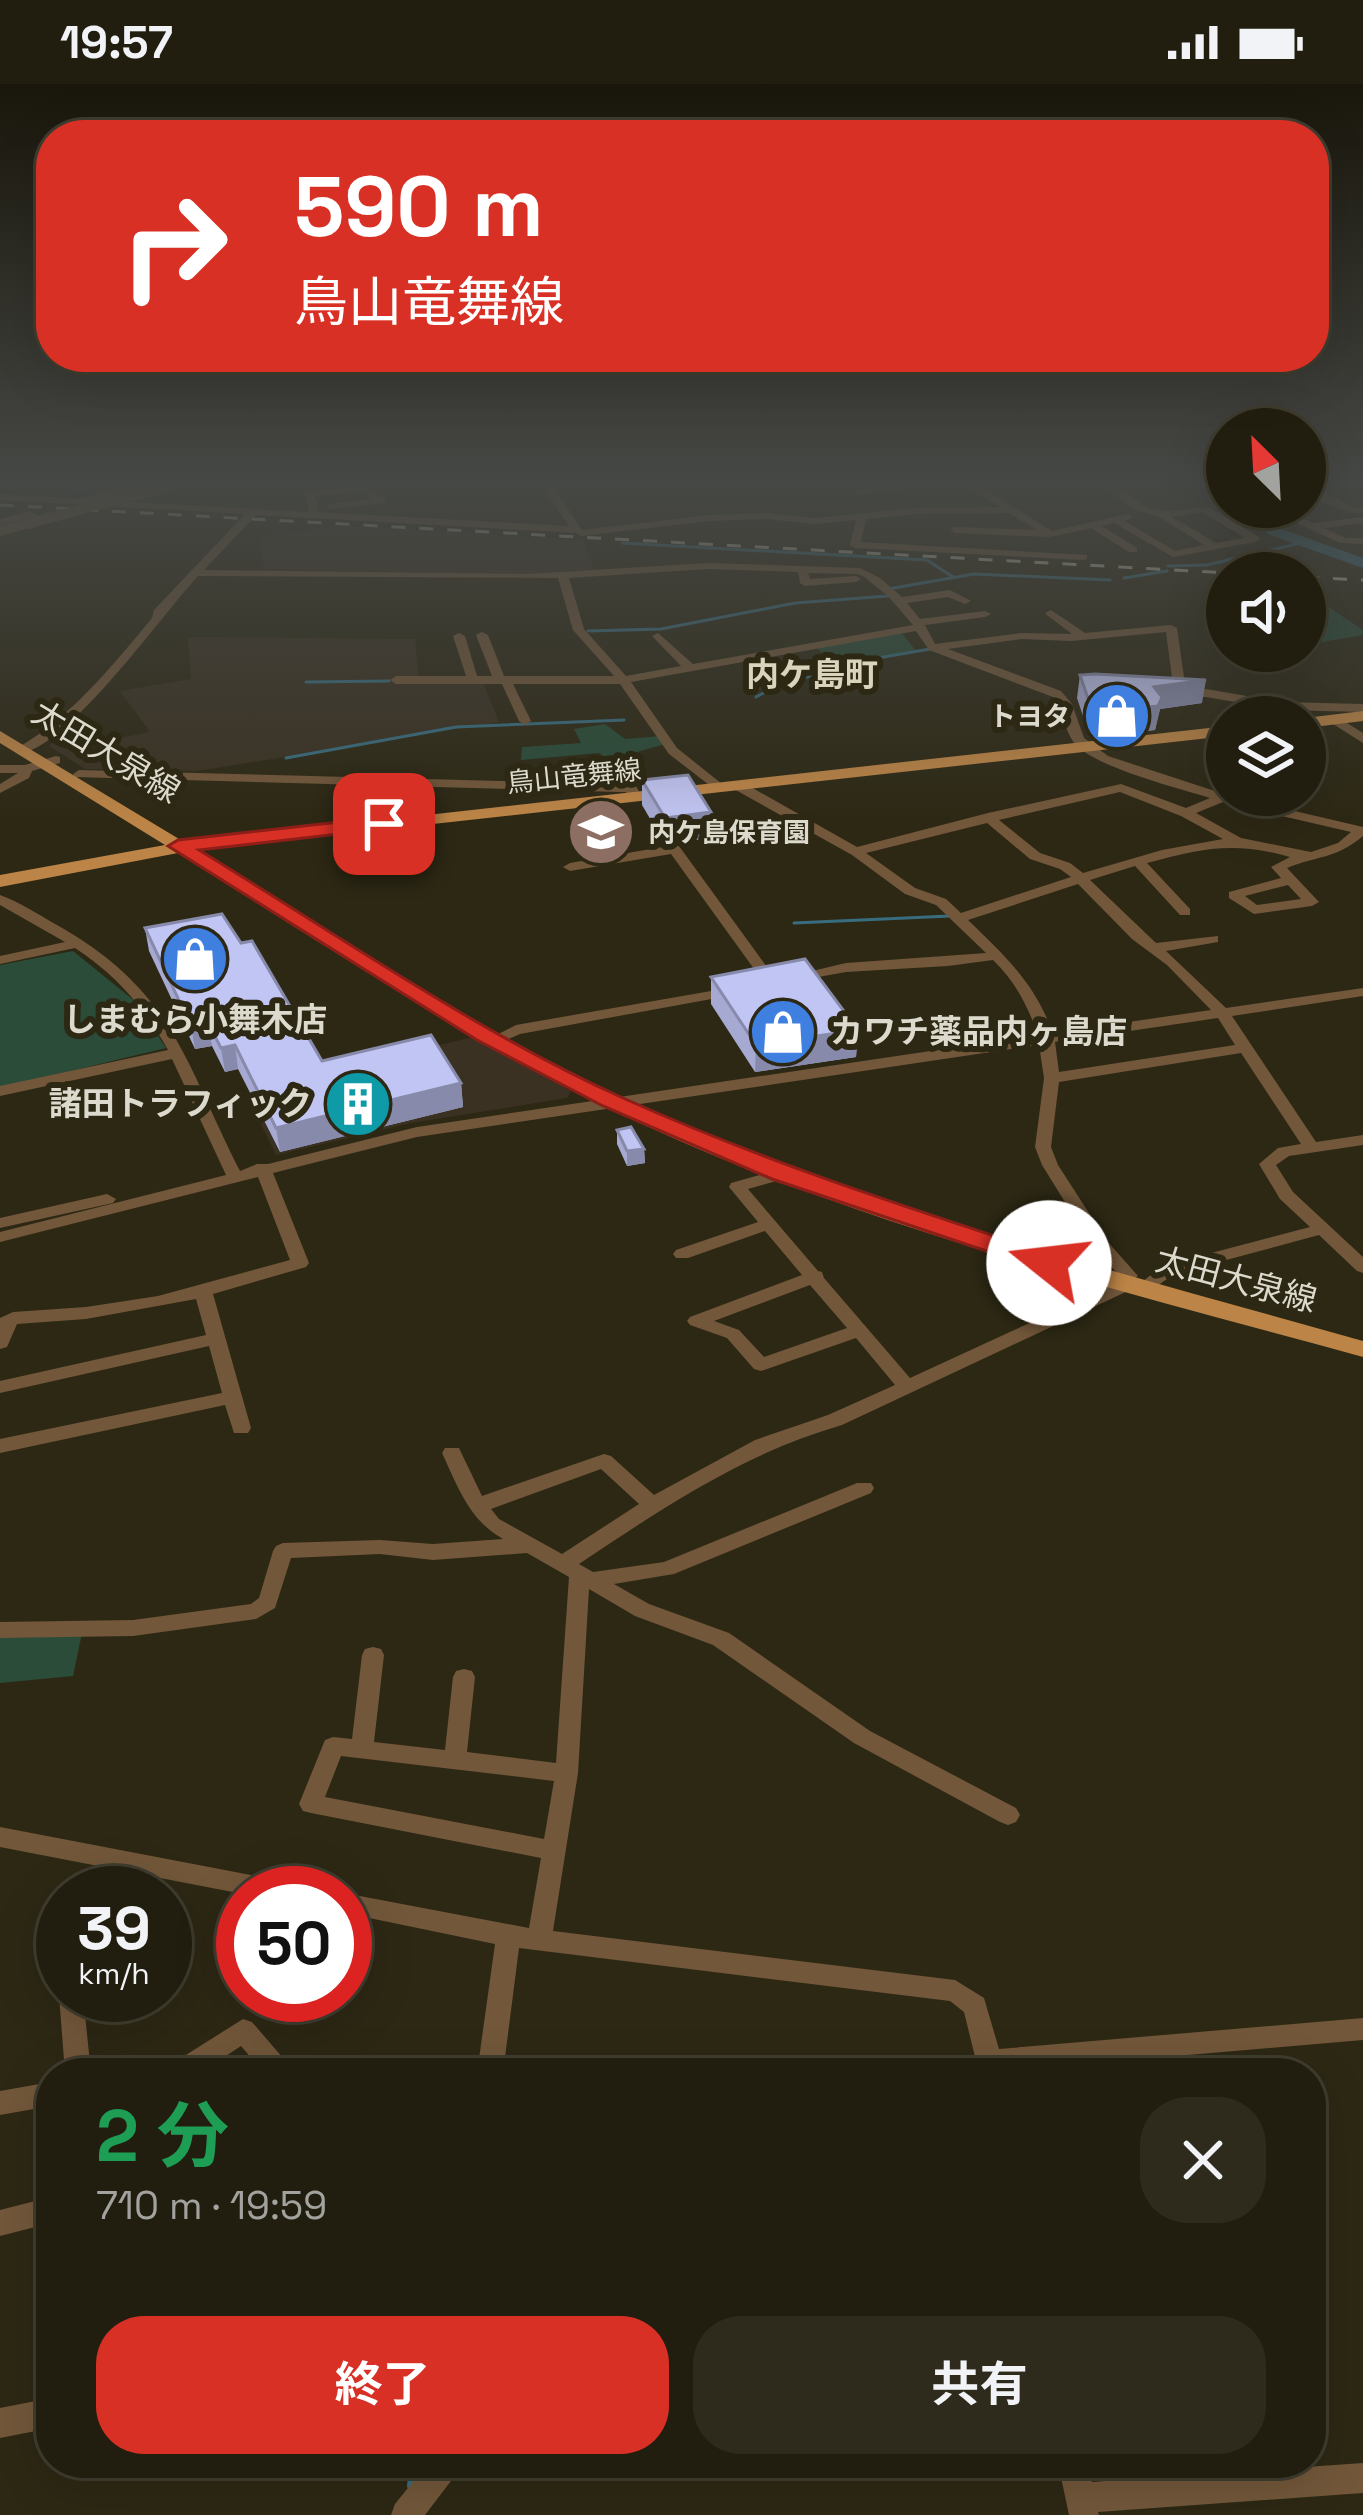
<!DOCTYPE html>
<html lang="ja">
<meta charset="utf-8">
<style>
:root{--surface:#221e0f;--page:#2e2b1d;--text:#f1f3f6;--muted:#a2a29e;--line:#3f3c2f;--accent:#d93025}
body{margin:0;font-family:"Space Grotesk","Noto Sans JP",sans-serif;background:var(--page);color:var(--text);height:100vh;display:flex;flex-direction:column;font-size:45px;white-space:nowrap}
*{box-sizing:border-box;margin:0}
p{font-size:39px;color:var(--muted)}
.icon{flex:none;width:66px;height:66px;fill:none;stroke:currentColor;stroke-width:2;stroke-linecap:round;stroke-linejoin:round}
.map{position:relative;flex:1;overflow:hidden}
.panel{position:absolute;left:36px;top:1974px;width:1290px;height:420px;display:flex;flex-direction:column;background:var(--surface);border-radius:48px;box-shadow:0 12px 48px #0002,0 0 0 3px var(--line)}
.panel>*{flex:none}
.guide{position:absolute;left:36px;top:36px;width:1293px;height:252px;border-radius:48px;box-shadow:0 12px 48px #0002,0 0 0 3px var(--line);background:#d93025;color:#fff;overflow:hidden}
.needle{width:78px;rotate:336deg}
.tools{position:absolute;left:1206px;top:324px;display:grid;gap:24px}
.tools a{display:grid;place-items:center;width:120px;height:120px;border-radius:50%;background:var(--surface);box-shadow:0 12px 48px #0002,0 0 0 3px var(--line);font-size:60px}
.speed{position:absolute;left:36px;top:1782px;display:flex;gap:24px;font-size:60px;font-weight:700;text-align:center}
.speed>*{display:grid;place-content:center;width:156px;height:156px;border-radius:50%;background:var(--surface);box-shadow:0 12px 48px #0002,0 0 0 3px var(--line);line-height:1}
.speed small{font-size:30px;font-weight:400}
.speed .limit{border:18px solid #d22;background:#fff;color:#111}
.pin{position:absolute;display:grid;place-items:center;width:102px;height:102px;color:#fff;margin:-51px;border-radius:24px;box-shadow:0 6px 18px #0006}
.me{position:absolute;width:132px;margin:-66px;rotate:286deg;stroke-linejoin:round;filter:drop-shadow(0 0 9px #0008)}
.turn{display:flex;align-items:center;gap:42px;height:252px;padding:0 60px;font-size:54px}
.turn .icon{width:156px;height:156px;stroke-width:2.5}
.turn b{display:block;font-size:84px;line-height:102px}
.round{display:grid;place-items:center;flex:none;width:126px;height:126px;border-radius:48px;background:var(--page)}
.headline{display:flex;align-items:center;justify-content:space-between;height:204px;padding:0 60px}
h1{font-size:72px;font-weight:700;line-height:90px;color:#1e9e55}
.action{display:flex;gap:24px;margin-top:auto;padding:24px 60px}
.action a{flex:1;height:138px;border-radius:48px;background:var(--accent);color:#fff;font-size:48px;font-weight:700;line-height:138px;text-align:center}
.action a+a{background:var(--page);color:var(--text)}
.status{display:flex;justify-content:space-between;align-items:center;height:84px;padding:0 60px;background:var(--surface);direction:ltr}
.status svg{height:33px;fill:currentColor}
.map>svg:first-child{display:block}
.industrial{fill:#3a3122}
.green{fill:#2a4c38}
.lines{fill:none;stroke-linecap:round;stroke-linejoin:round}
.stream-far1{stroke:#386d80;stroke-width:3}
.stream{stroke:#386d80;stroke-width:6}
.river{fill:#386d80;fill-rule:evenodd}
.minor{fill:#72573a;fill-rule:evenodd}
.major{fill:#bc8446;fill-rule:evenodd}
.rail{stroke:#c5c2b4;stroke-width:3;stroke-dasharray:14 14;stroke-linecap:butt}
.minor-bridge{stroke:#72573a;stroke-width:10}
.wall{fill:#a6a9d1}
.shaded-wall{fill:#878aaa}
.building{fill:#c1c5f3;stroke:#878aaa;stroke-width:3}
.route{fill:#d93025;stroke:#8d1f18;stroke-width:3}
.labels{text-anchor:middle;dominant-baseline:central;stroke-width:12;stroke-linejoin:round;paint-order:stroke}
.far-poi-label{font-size:27px;font-weight:bold;fill:#dcdacd;stroke:#2d2814;text-anchor:end}
.far-street-label{font-size:27px;fill:#dcdacd;stroke:#2d2814}
.far-quarter-label{font-size:33px;font-weight:bold;fill:#d9d4bb;stroke:#2d2814}
.street-label{font-size:33px;fill:#dcdacd;stroke:#2d2814}
.poi-label{font-size:33px;font-weight:bold;fill:#dcdacd;stroke:#2d2814}
</style>
<div class="status"><b>19:57</b><svg viewBox="0 0 49 12"><path d="M0 12V9h3v3zM5 12V6h3v6zM10 12V3h3v9zM15 12V0h3v12zM26 1h20v11H26zM47 4h2v5h-2z"/></svg></div>
<div class="map">
<svg width="1363" height="2431" viewBox="0 0 1363 2431">
<rect width="100%" height="100%" fill="#2d2814"/>
<g class="industrial">
<polygon points="341,442 583,456 594,485 520,491 264,485 259,453"/>
<polygon points="188,553 415,555 419,595 391,598 483,599 499,638 198,687 85,685 49,662 52,659 64,665 150,648 120,607 191,595"/>
<polygon points="472,953 571,1007 567,1014 411,1039 276,1071 246,1010"/>
</g>
<g class="green">
<polygon points="1305,500 1314,513 1363,546 1363,551 1305,561"/>
<polygon points="901,548 916,567 834,580 816,563"/>
<polygon points="605,640 625,655 660,652 665,660 609,676 599,669 521,676 522,663 581,659 574,645"/>
<polygon points="73,867 136,918 166,964 0,1004 0,881"/>
<polygon points="0,1549 82,1549 73,1592 0,1599"/>
</g>
<g class="lines">
<g class="stream-far1">
<polyline points="74,405 114,400"/>
<polyline points="622,459 927,476 953,493"/>
<polyline points="1168,482 1207,481 1305,458"/>
<polyline points="1124,494 1167,487"/>
<polyline points="888,505 974,490 1110,496"/>
<polyline points="588,547 661,545 795,519 888,512"/>
<polyline points="306,598 389,597"/>
<polyline points="756,613 780,600 815,591 820,584 930,565"/>
<polyline points="286,674 456,643 624,636"/>
<polyline points="794,839 950,832"/>
</g>
<polyline class="stream" points="410,2402 413,2379"/>
<g class="river">
<polygon points="1212,396 1227,396 1227,409"/>
<polygon points="1235,423 1253,423 1282,445 1363,474 1363,484 1270,451"/>
</g>
<g class="minor">
<path d="M148,396H165L97,416L307,428L309,423L304,408L364,402L386,415V419L332,425L328,424V420L372,415L362,408L314,412L319,423L317,428L569,442L542,401L543,399L552,401L629,396L556,406L582,446L709,431L766,429L815,434L916,424L1000,423L960,398L855,411L850,408L930,396H970L1052,447L1128,430L1133,433L1125,437L1175,467L1204,461L1160,433L1134,426L1096,396H1107L1150,425L1169,427L1208,423L1259,453L1260,455L1255,458L1173,473L1114,439L1102,442L1137,464V468H1129L1091,444L1050,453L955,449L950,446L955,443L1037,446L1009,429L916,430L866,435L861,458L1087,471V475L1083,476L855,464L850,461L856,436L815,440L766,435L709,437L581,452L576,449L256,431L204,486L526,490L708,479L860,484L880,494L902,513L950,506L971,517L965,520L948,513L907,519L920,535L985,527L991,530L985,533L925,541L935,560L1021,549L1072,550L1047,531L1045,529L1051,526L1085,549L1171,541L1177,544L1185,600L1193,606L1206,605L1283,618L1363,620V628L1283,626L1206,613H1177L1175,610L1179,607L1173,601L1166,548L1071,557L1021,555L948,565L1061,607L1072,620L1084,654L1108,672L1230,712L1363,743V752C1334,776 1318,771 1287,784L1319,818L1312,822L1254,830L1229,814V808L1281,794L1271,783L1290,773C1235,757 1201,764 1147,779L1190,825V831H1180L1135,782L1090,796L1156,859L1218,852V858L1166,867L1226,924L1363,904V912L1232,932L1316,1058L1363,1051V1061L1289,1072L1276,1081L1293,1108L1363,1173V1189L1357,1187L1319,1151L1174,1190L1157,1202H1145L1142,1198L1162,1182L1310,1143L1280,1115L1259,1080L1278,1064L1301,1060L1241,969L1059,998L1051,1063L1058,1081L1107,1157L1138,1192L1132,1197L1135,1201L1132,1205L842,1341C744,1369 663,1424 579,1480L593,1488L664,1478L857,1399H871L874,1404L871,1409L674,1490L614,1500L649,1520L729,1549L870,1647L1016,1724L1020,1731L1016,1738L1008,1741L1000,1738L854,1659L713,1561L635,1532L589,1505L578,1689L553,1847L955,1896L984,1914L999,1965L1363,1934V1956L979,1989L964,1928L950,1917L519,1864L503,1989H477L495,1860L345,1829L344,1809L529,1844L541,1774L311,1729L303,1727L299,1720L325,1656L333,1653L352,1655L362,1571L365,1565L373,1563L381,1565L384,1571L374,1658L445,1666L453,1593L456,1587L464,1585L472,1587L475,1593L467,1668L556,1679L569,1493L527,1469L433,1476L380,1470L291,1474L275,1524L256,1535L133,1552L0,1554V1538L133,1536L251,1520L259,1514L273,1467L276,1462L283,1459L380,1456L433,1460L503,1455C469,1436 458,1403 442,1369L445,1364H459L482,1412L604,1370L611,1372L654,1411L755,1356L828,1331L895,1301L856,1254L761,1287L754,1285L727,1254L690,1241L687,1237L690,1233L802,1191L765,1147L688,1174H676L673,1170L676,1166L758,1138L729,1103L731,1099L781,1085L787,1086L789,1090L787,1094L748,1105L818,1187L822,1188L824,1194L910,1294L1123,1196L1091,1160L1042,1081L1035,1063L1044,994L1039,961L417,1053L273,1089L309,1179L306,1183L213,1210L251,1344L248,1349H234L225,1321L0,1369V1355L222,1309L209,1262L0,1309V1297L206,1251L196,1215L86,1235L17,1240L7,1263L0,1265V1234L13,1228L86,1223L158,1212L290,1176L258,1093L0,1158V1148L226,1091L172,975L0,1012V1002L168,966C144,923 116,891 75,864L0,880V872L65,858L0,821V811C20,818 39,831 57,841C174,907 184,977 240,1087L257,1080H268L417,1043L1038,951C1028,923 1016,898 993,876L948,882L846,888L791,898V892L846,879L986,869L936,821L905,810L852,771L732,704V698H742L857,763L988,729L1121,700L1186,724L1210,714C1179,704 1088,682 1072,656C1063,641 1064,625 1053,613L929,566L916,547L631,598L677,664L722,700L723,703L717,707L669,670L620,600H513L531,637L525,641L519,637L502,600H396L390,596L396,592H466L453,552L459,549L465,552L477,592H492L476,551L482,548L488,551L504,592H614L573,546L558,494L198,492C165,527 65,668 19,669V663C71,633 114,580 152,534L154,526L245,430L0,416V410L78,415ZM1202,428L1245,454L1216,459L1172,433ZM708,485L798,488L800,499L805,502L856,498L861,495L856,492L810,495L808,489L858,490L864,493L888,512L913,541L693,580L658,549L652,552L654,554L681,582L626,592L584,545L569,494ZM1120,708L1181,732L1223,755L1162,766L1083,789L1070,779L1040,769L999,736ZM1223,718L1226,719L1351,748L1338,759L1311,768L1241,754L1196,729ZM987,739L1030,775L1060,785L1071,793L961,829L946,815L915,804L866,769ZM1078,800L1132,855L1167,881L1211,926L1053,949C1034,898 1006,873 968,836ZM1288,801L1301,815L1257,821L1245,812ZM1218,934L1235,961L1059,988L1055,958ZM810,1201L847,1244L764,1273L739,1246L714,1237ZM601,1385L639,1420L562,1470L499,1435L491,1425ZM341,1672L554,1697L544,1755L325,1713Z"/>
<path d="M1305,399L1355,424L1363,423V429C1342,431 1327,414 1305,417V411L1314,410L1305,406Z"/>
<polygon points="1262,423 1275,423 1313,439 1363,433 1363,439 1324,444 1346,454 1363,454 1363,460 1340,459"/>
<polygon points="29,427 48,438 30,445 25,442 34,437 28,434 0,441 0,435"/>
<polygon points="1334,631 1363,649 1363,659 1330,638 1330,632"/>
<polygon points="56,672 60,673 60,679 32,687 29,694 0,709 0,700 18,689 0,689 0,681 25,681"/>
<polygon points="79,686 620,700 636,702 642,713 635,717 630,716 626,708 620,708 74,693 73,690"/>
<polygon points="674,761 679,762 777,897 777,903 767,903 671,770 570,787 563,783 570,779"/>
<polygon points="734,903 739,904 739,910 520,950 495,961 487,956 516,941"/>
<polygon points="107,1110 116,1115 113,1119 0,1144 0,1134"/>
<polygon points="0,1743 293,1799 301,1802 305,1809 243,1810 0,1763"/>
<polygon points="63,1903 63,1911 83,1911 91,1989 65,1989 59,1911"/>
<polygon points="243,1935 252,1938 289,1981 293,1989 264,1989 241,1962 200,1989 166,1989 170,1981"/>
<polygon points="51,1998 51,2022 0,2031 0,2007"/>
<polygon points="51,2113 51,2139 0,2152 0,2126"/>
<polygon points="51,2314 51,2344 0,2354 0,2324"/>
<polygon points="428,2379 462,2379 457,2389 425,2431 391,2431 395,2420"/>
<polygon points="1058,2379 1088,2379 1092,2398 1363,2379 1363,2409 1098,2428 1099,2431 1069,2431"/>
</g>
<g class="major">
<polygon points="1327,396 1363,396 1363,404"/>
<polygon points="1363,627 1363,637 1305,644 1305,634"/>
<path d="M1227,642V652L198,766C336,851 473,945 621,1014C859,1123 1112,1186 1363,1257V1273C1110,1204 837,1136 602,1021C455,948 317,856 178,769L0,803V791L165,761L0,659V647L184,758Z"/>
</g>
<g class="rail">
<polyline points="0,421 1229,489"/>
<polyline points="1305,493 1363,496"/>
</g>
<polyline class="minor-bridge" points="0,447 192,396"/>
</g>
<g class="wall">
<polygon points="1080,591 1202,619 1160,625 1155,646 1090,653 1077,614"/>
<polygon points="642,696 711,728 711,754 665,760 642,721"/>
<polygon points="145,844 241,859 322,977 461,999 463,1023 280,1068 238,985 225,988 212,962 195,965 149,867"/>
<polygon points="711,893 858,946 856,973 755,988 711,920"/>
<polygon points="617,1046 644,1065 645,1079 627,1082 617,1060"/>
</g>
<g class="shaded-wall">
<polygon points="1206,596 1202,619 1160,625 1155,646 1090,653 1093,629 1154,603"/>
<polygon points="711,728 711,754 665,760 665,734"/>
<polygon points="208,939 212,962 195,965 191,942"/>
<polygon points="858,946 856,973 755,988 756,961"/>
<polygon points="235,961 238,985 225,988 221,964"/>
<polygon points="461,999 463,1023 280,1068 276,1044"/>
<polygon points="644,1065 645,1079 627,1082 627,1067"/>
</g>
<g class="building">
<polygon points="1095,590 1206,596 1154,603 1162,613 1158,622 1093,629 1080,591"/>
<polygon points="688,691 711,728 665,734 642,696"/>
<polygon points="222,830 241,859 252,857 322,977 431,951 461,999 276,1044 235,961 221,964 208,939 191,942 145,844"/>
<polygon points="805,875 858,946 756,961 711,893"/>
<polygon points="631,1043 644,1065 627,1067 617,1046"/>
</g>
<linearGradient id="sky" x2="0" y2="1"><stop stop-color="#19160b"/><stop offset="0.54" stop-color="#464845"/><stop offset="1" stop-color="#464845" stop-opacity="0"/></linearGradient>
<rect width="1363" height="737" fill="url(#sky)"/>
<path class="route" d="M384,733L391,735V744L199,766C338,851 475,947 623,1014C765,1078 912,1125 1059,1173L1063,1179L1059,1185H1040L772,1095L603,1022L477,956L168,762L178,756Z"/>
<defs>
<g id="shop-disc" transform="scale(3.45)"><circle r="9.5" fill="#3f7fe0" stroke="#2d2814"/><path d="M-5-2.5h2.3a2.7 3.5 0 0 1 5.4 0H5L5.5 6h-11ZM-1.5-2.5h3a1.5 2.3 0 0 0-3 0Z" fill="#fff"/></g>
<g id="school-disc" transform="scale(3.45)"><circle r="9.5" fill="#8d6e63" stroke="#2d2814"/><path d="M0-5L7-2L0 1L-7-2ZM-4 1L0 2.5L4 1V4Q0 6-4 4Z" fill="#fff"/></g>
<g id="building-disc" transform="scale(3.45)"><circle r="9.5" fill="#0f9aa8" stroke="#2d2814"/><path d="M-4-6H4V6H1V3H-1V6H-4ZM-2.5-4.3h1.7v1.8h-1.7ZM.8-4.3h1.7v1.8H.8ZM-2.5-1h1.7V.8h-1.7ZM.8-1h1.7V.8H.8Z" fill="#fff"/></g>
</defs>
<g fill-rule="evenodd">
<use href="#shop-disc" x="1117" y="632"/>
<use href="#school-disc" x="601" y="748"/>
<use href="#shop-disc" x="195" y="875"/>
<use href="#shop-disc" x="783" y="948"/>
<use href="#building-disc" x="358" y="1020"/>
</g>
<g class="labels">
<g class="far-poi-label">
<text x="1070" y="632">トヨタ</text>
<text x="648" y="748" text-anchor="start">内ケ島保育園</text>
</g>
<g class="far-street-label">
<text transform="translate(574 692) rotate(-6)">鳥山竜舞線</text>
</g>
<g class="far-quarter-label">
<text x="812" y="591">内ケ島町</text>
</g>
<g class="street-label">
<text transform="translate(106 668) rotate(31)">太田大泉線</text>
<text transform="translate(1236 1196) rotate(15)">太田大泉線</text>
</g>
<g class="poi-label">
<text x="195" y="936">しまむら小舞木店</text>
<text x="830" y="948" text-anchor="start">カワチ薬品内ヶ島店</text>
<text x="312" y="1020" text-anchor="end">諸田トラフィック</text>
</g>
</g>
</svg>
<div class="tools">
<a><svg class="needle" viewBox="-14 -14 28 28"><path d="M0-13l5 13h-10z" fill="#e53935"/><path d="M0 13l5-13h-10z" fill="#a2a29e"/></svg></a>
<a><svg class="icon" aria-label="sound" viewBox="0 0 24 24"><path d="M4 9h4l5-4v14l-5-4H4zM17 9q2 3 0 6"/></svg></a>
<a><svg class="icon" aria-label="layers" viewBox="0 0 24 24"><path d="M12 4l9 5-9 5-9-5zM3 14l9 5 9-5"/></svg></a>
</div>
<div class="speed"><div>39<small>km/h</small></div><div class="limit">50</div></div>
<div class="pin" style="left:384px;top:740px;background:#d93025"><svg class="icon" aria-label="arrive" viewBox="0 0 24 24"><path d="M6 21V4h12l-3 4 3 4H6"/></svg></div>
<svg class="me" style="left:1049px;top:1179px" viewBox="-20 -20 40 40"><circle r="19" fill="#fff"/><path d="M0-13L10 11 0 6-10 11z" fill="#d93025"/></svg>
<div class="guide">
<div class="turn"><svg class="icon" aria-label="right" viewBox="0 0 24 24"><path d="M7 20v-9h11M14 6l5 5-5 5"/></svg><div><b>590 m</b>鳥山竜舞線</div></div>
</div>
<section class="panel">
<div class="headline"><div><h1>2 分</h1><p>710 m · 19:59</p></div><a class="round"><svg class="icon" aria-label="close" viewBox="0 0 24 24"><path d="M6 6l12 12M18 6L6 18"/></svg></a></div>
<div class="action"><a>終了</a><a>共有</a></div>
</section>
</div>
